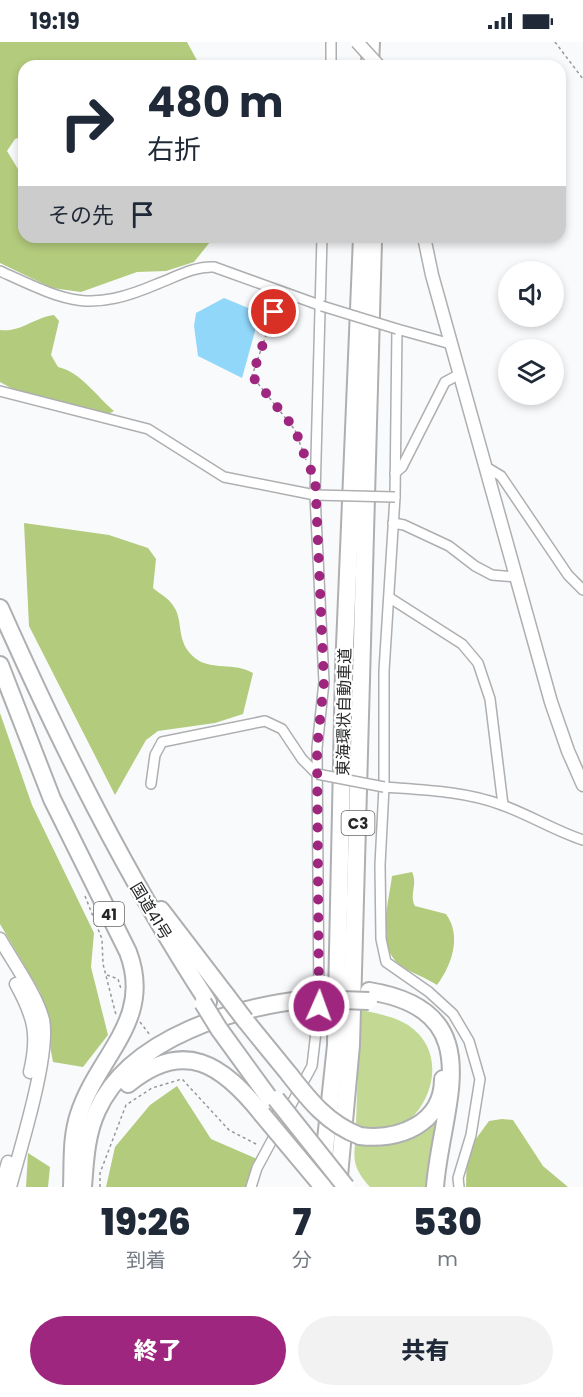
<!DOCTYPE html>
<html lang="ja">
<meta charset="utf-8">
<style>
:root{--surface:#fff;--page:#f2f2f3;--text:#1f2937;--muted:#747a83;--accent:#9e267e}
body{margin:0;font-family:Poppins,"Noto Sans JP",sans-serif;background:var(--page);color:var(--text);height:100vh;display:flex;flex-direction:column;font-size:22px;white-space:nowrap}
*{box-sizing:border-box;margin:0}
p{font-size:20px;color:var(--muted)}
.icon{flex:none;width:33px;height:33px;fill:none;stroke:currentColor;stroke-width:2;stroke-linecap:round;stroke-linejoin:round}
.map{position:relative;height:1145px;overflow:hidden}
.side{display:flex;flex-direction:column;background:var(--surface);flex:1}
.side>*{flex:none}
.top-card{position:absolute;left:18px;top:18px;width:548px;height:183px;border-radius:18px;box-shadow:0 3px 9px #0003;background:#fff;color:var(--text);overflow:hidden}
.fabs{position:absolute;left:498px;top:219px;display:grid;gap:12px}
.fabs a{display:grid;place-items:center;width:66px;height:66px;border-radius:50%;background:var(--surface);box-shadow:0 3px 9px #0003;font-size:30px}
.pin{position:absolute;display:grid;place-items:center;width:51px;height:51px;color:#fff;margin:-26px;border:3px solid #fff;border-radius:50%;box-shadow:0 2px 6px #0007}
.me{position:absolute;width:66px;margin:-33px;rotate:2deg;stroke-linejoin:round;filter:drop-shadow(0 0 4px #0008)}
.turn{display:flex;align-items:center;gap:21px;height:126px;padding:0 30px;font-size:27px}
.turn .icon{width:78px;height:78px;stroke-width:2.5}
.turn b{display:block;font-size:42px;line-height:51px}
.then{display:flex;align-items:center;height:57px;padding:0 30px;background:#0003;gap:12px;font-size:22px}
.eta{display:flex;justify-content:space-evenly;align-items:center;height:102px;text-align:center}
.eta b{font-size:36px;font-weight:800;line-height:42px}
.primary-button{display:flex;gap:12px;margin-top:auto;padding:12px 30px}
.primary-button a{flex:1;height:69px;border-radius:36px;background:var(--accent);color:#fff;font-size:24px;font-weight:800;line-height:69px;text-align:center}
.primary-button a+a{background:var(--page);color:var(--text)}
.status{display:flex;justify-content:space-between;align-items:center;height:42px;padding:0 30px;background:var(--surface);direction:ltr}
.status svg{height:16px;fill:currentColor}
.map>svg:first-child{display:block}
.green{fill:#c3d993}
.forest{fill:#b3cb7c}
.water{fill:#91d7f9}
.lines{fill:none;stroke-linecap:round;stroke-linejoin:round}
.street-casing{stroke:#aeafb1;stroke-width:12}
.secondary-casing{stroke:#aeafb1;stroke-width:15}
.highway-casing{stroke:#aeafb1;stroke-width:20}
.path{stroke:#97989a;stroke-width:1.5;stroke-dasharray:3 3;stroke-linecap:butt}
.street{stroke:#fff;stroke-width:9}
.secondary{stroke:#fff;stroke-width:12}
.highway{stroke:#fff;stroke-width:16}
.street-bridge-casing{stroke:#aeafb1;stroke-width:12;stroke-linecap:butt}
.secondary-bridge-casing{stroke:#aeafb1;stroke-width:15;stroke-linecap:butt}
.highway-bridge-casing{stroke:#aeafb1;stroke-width:20;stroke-linecap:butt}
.street-bridge{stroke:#fff;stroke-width:9}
.secondary-bridge{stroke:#fff;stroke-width:12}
.highway-bridge{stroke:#fff;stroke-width:16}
.route{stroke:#9e267e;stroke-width:10;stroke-dasharray:0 18}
.labels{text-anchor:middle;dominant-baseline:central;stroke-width:4.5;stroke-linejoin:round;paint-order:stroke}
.shield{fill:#fff;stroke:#676868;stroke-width:1.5}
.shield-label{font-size:15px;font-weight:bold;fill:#262728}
.street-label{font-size:16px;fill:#262728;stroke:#fff}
</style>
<div class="status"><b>19:19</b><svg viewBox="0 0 49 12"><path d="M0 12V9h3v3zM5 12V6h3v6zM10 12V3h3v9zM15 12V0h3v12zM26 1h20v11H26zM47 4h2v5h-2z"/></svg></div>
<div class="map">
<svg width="583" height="1145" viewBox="0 0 583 1145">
<rect width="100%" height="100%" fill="#f9fafc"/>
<g class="green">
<path d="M360,968C376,971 393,974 408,983C440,1004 438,1044 416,1071C411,1076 405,1083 398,1085C388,1088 376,1088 366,1089L356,1081Z"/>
<path d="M445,1061L429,1145H370C355,1128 352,1119 356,1097C402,1106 419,1101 445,1061Z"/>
</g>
<g class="forest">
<polygon points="0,0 187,0 200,24 24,24 24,94 15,97 7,109 24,137 24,195 214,195 194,220 166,229 137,230 81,250 52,246 0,221"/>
<path d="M54,273L59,279L51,313L58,325C81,330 97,355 114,369L101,376L37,360L0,340V288C20,291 35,275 54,273Z"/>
<path d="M24,481L109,493L148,506L156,517L153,546C160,552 170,557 174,565C184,580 175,600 195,616C211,629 235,620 253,631L243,672L215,681L158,689L146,698L115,753L29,584Z"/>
<polygon points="0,671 32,763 94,891 91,925 108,993 83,1025 53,1020 40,950 0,882"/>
<path d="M412,830C418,842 409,853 415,864L446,872C462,894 452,923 437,943C425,935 411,931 400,923C375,904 389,860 392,834Z"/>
<polygon points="177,1044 211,1097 257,1117 246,1145 106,1145 115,1105 150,1063"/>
<polygon points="502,1077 513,1078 543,1124 568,1145 466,1145 467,1109 489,1079"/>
<polygon points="28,1111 50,1125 48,1145 26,1145"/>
</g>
<polygon class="water" points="224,256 260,271 242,336 198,314 194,284 196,271"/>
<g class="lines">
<g class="street-casing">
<g id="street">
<polyline points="331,24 331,0"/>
<path d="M0,229C66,259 87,272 157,242C176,235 194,224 214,225L322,264"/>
<polyline points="451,302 397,287 395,455 384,629 384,745 380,823 381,897 386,920 429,950 453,972 469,999 480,1037 471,1093 458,1136 459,1145"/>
<polyline points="0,349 148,387 224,435 315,453"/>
<polyline points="486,425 501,434 568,533 583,548"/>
<polyline points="395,431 402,425 445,340 460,332"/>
<polyline points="393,481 404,483 449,504 475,524 492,533 516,535"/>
<polyline points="390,556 462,602 478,621 490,657 503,763"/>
<polyline points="151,742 155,713 162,700 265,679 282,687 302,717 317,732"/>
<path d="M384,745C424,748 464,749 502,763C530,773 555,789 583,798"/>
<polyline points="251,1145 257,1126 312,1024 319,964 317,706 324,640 315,453 322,195"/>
</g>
</g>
<g class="secondary-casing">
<g id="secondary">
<polyline points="424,195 432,233 551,660 568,709 583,743"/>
<path d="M0,897C13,920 37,953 43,978C50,1013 20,1108 10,1145"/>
<path d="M16,942C34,975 39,992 30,1030"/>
<polyline points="1,1145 8,1120"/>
</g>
</g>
<g class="highway-casing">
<g id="highway">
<polyline points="370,24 371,0"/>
<path d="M0,566C61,703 126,834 208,960"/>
<path d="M0,623L52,757L128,910C154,978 98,1013 79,1072C71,1096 73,1120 72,1145"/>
<polyline points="161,868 226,953"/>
<path d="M369,949C493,969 441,1063 435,1145"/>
<polyline points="245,978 289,1032"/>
<polyline points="219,987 272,1060"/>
<path d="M128,1042C184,996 222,1022 262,1072"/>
<path d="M360,1094C398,1099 443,1082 443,1037"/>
<path d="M83,1145C85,1119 86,1093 97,1069C130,995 238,964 311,957"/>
<polyline points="321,1145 336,1003 344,628 362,195"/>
<polyline points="338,1145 351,1003 373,199"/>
</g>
</g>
<g class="path">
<polyline points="555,0 583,37"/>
<polyline points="278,258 252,334 295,388 306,418"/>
<polyline points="85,854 102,897 103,922 116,973"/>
<polyline points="107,933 118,937 121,947"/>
<polyline points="140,980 150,993"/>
<polyline points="100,1145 100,1131 126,1063 152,1046 182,1037 229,1088 258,1103"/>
</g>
<use href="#street" class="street"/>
<use href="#secondary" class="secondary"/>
<use href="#highway" class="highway"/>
<g class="street-bridge-casing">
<g id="street-bridge">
<polyline points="322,264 397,287"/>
<polyline points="315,453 395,455"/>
<polyline points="317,732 384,745"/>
</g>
</g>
<g class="secondary-bridge-casing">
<polyline id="secondary-bridge" points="357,0 379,24"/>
</g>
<g class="highway-bridge-casing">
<g id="highway-bridge">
<polyline points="226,953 245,978"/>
<polyline points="311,957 369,959"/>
<polyline points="203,961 219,987"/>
<path d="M289,1032C309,1058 328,1082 360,1094"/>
<polyline points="276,1057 346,1145"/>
<polyline points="262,1072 323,1145"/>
</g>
</g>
<use href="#street-bridge" class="street-bridge"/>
<use href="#secondary-bridge" class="secondary-bridge"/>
<use href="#highway-bridge" class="highway-bridge"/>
</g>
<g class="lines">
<polyline class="route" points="274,270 252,334 295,387 309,426 315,432 324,640 317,706 319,964"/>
</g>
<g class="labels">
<g class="shield">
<rect x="341.5" y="769" width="33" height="24" rx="4.5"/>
<rect x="94" y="860" width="30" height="24" rx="4.5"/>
</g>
<g class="shield-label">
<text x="358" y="781">C3</text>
<text x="109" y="872">41</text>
</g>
<g class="street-label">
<text transform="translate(344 670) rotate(-89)">東海環状自動車道</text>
<text transform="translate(151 869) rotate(59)">国道41号</text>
</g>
</g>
</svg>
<div class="fabs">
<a><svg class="icon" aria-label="sound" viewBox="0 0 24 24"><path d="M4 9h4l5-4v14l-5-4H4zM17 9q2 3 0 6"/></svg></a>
<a><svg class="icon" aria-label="layers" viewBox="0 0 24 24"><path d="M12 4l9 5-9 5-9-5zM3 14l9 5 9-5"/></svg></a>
</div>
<div class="pin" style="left:274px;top:270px;background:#d93025"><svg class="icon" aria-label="arrive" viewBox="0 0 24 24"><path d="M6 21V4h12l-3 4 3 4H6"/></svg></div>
<svg class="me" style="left:319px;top:964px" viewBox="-20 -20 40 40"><circle r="17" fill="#9e267e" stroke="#fff" stroke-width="3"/><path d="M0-11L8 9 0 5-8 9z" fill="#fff"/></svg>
<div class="top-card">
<div class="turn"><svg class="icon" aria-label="right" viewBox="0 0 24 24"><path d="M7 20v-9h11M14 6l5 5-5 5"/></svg><div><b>480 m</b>右折</div></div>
<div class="then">その先<svg class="icon" aria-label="arrive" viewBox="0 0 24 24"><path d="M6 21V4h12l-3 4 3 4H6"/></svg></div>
</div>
</div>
<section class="side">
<div class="eta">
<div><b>19:26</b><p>到着</p></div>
<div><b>7</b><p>分</p></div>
<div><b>530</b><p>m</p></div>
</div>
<div class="primary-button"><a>終了</a><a>共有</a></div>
</section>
